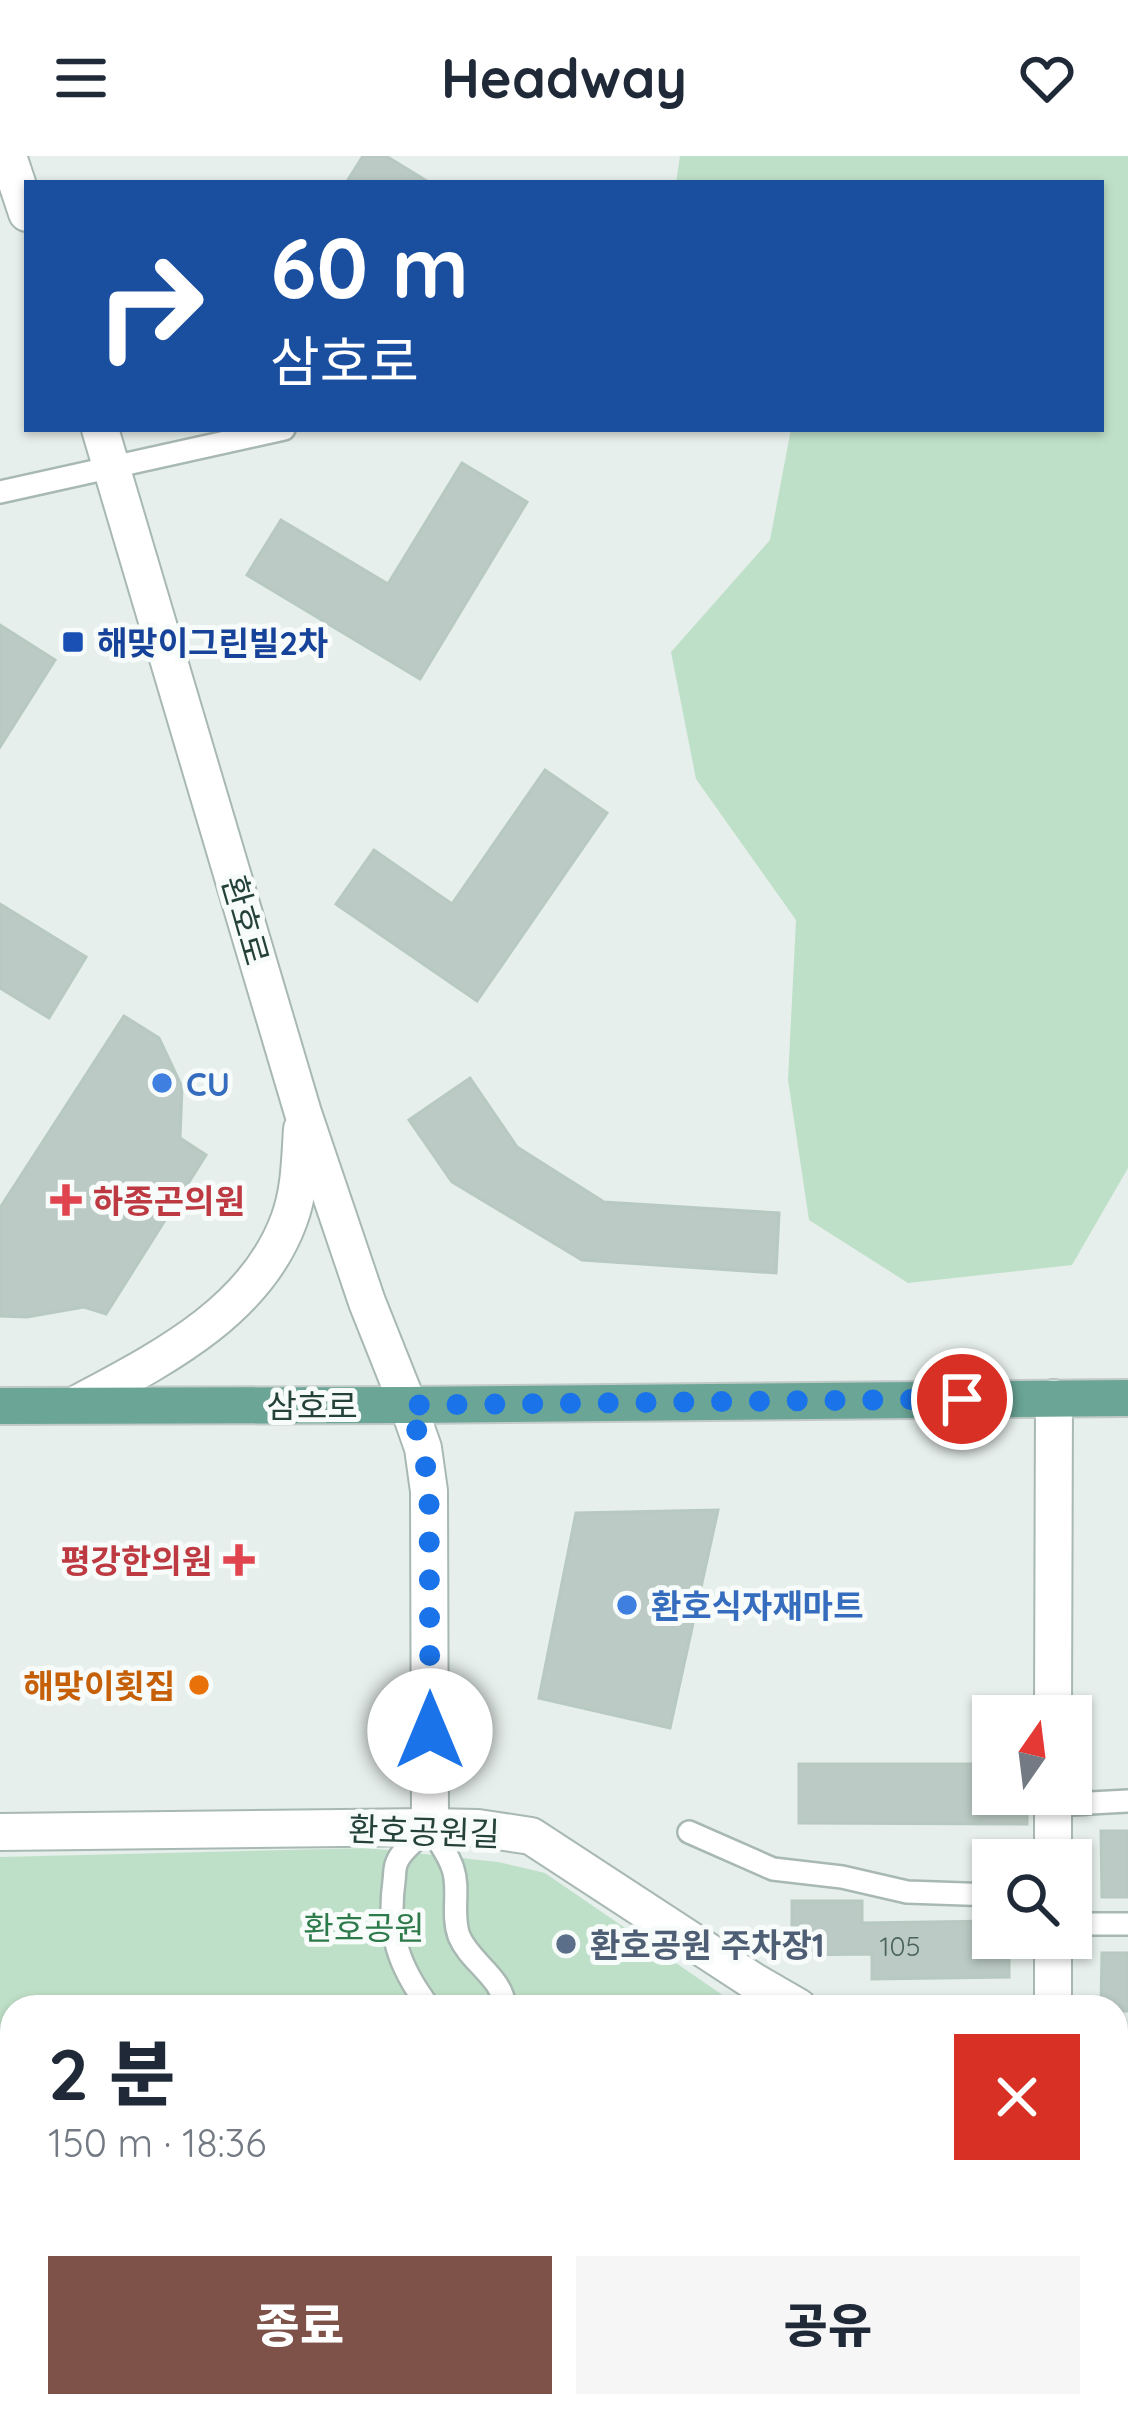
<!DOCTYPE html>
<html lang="ko">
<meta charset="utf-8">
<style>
:root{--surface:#fff;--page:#f6f6f7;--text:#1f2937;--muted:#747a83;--accent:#7f5249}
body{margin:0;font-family:Quicksand,"Noto Sans KR",sans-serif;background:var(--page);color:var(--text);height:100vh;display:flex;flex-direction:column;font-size:45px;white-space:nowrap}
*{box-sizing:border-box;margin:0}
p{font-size:39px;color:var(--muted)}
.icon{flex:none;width:66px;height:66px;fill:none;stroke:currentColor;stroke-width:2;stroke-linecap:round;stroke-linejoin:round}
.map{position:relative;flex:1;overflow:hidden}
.panel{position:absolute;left:0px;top:1839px;width:1128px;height:423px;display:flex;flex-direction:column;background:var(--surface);border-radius:36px 36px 0 0;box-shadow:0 3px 9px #0004}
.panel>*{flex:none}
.top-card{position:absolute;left:24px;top:24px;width:1080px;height:252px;border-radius:0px;box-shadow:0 3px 9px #0004;background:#1a4fa0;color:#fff;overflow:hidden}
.needle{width:78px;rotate:14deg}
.tools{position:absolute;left:972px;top:1539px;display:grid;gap:24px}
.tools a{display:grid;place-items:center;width:120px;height:120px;border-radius:0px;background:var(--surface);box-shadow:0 3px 9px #0004;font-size:60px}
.pin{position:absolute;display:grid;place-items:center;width:102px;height:102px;color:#fff;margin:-51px;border:6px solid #fff;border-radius:50%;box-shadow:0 3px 12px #0007}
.me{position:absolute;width:132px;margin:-66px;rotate:0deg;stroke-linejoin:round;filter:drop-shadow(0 0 9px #0008)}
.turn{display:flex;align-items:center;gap:42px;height:252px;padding:0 48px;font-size:54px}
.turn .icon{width:156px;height:156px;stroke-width:2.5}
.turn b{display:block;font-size:84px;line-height:102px}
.round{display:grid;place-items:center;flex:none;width:126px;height:126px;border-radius:0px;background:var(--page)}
.head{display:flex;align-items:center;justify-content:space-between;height:204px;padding:0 48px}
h1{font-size:72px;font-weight:800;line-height:90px}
.cta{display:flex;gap:24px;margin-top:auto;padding:24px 48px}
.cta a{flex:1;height:138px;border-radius:0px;background:var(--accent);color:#fff;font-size:48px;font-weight:800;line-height:138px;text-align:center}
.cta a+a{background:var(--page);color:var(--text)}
header{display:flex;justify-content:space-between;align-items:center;height:156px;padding:0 48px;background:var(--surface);font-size:54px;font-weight:800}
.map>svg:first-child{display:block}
.green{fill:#bfe0c8}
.water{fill:#8ec9d4}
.building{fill:#bbcac4;stroke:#b8c9c2;stroke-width:3}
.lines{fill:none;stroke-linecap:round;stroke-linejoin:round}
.service-casing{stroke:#a8b8b2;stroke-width:26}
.minor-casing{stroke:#a8b8b2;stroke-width:40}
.tertiary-casing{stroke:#a8b8b2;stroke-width:40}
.primary-casing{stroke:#c2cac8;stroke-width:40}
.service{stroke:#fff;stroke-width:21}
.minor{stroke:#fff;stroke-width:36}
.tertiary{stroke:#fff;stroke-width:36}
.primary{stroke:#6aa596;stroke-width:36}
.route{stroke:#1a73e8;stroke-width:21;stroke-dasharray:0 37.8}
.transit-dot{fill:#1a4fb4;stroke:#f7fbf9;stroke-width:4.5}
.shop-dot{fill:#3f7fe0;stroke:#f7fbf9;stroke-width:4.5}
.health-dot{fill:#e0444e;stroke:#f7fbf9;stroke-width:4.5}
.food-dot{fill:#e8710a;stroke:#f7fbf9;stroke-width:4.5}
.service-dot{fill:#5c6f8a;stroke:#f7fbf9;stroke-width:4.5}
.labels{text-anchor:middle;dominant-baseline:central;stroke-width:10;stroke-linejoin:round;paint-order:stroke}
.number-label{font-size:27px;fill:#4a645c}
.transit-label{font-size:33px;font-weight:bold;fill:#164399;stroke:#f7fbf9;text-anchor:start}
.street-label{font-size:33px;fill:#24423a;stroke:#f7fbf9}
.shop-label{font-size:33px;font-weight:bold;fill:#366cbe;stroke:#f7fbf9;text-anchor:start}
.health-label{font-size:33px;font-weight:bold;fill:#be3a42;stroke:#f7fbf9;text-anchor:start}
.food-label{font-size:33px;font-weight:bold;fill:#c56008;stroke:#f7fbf9;text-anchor:end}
.park-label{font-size:33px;fill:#2d7a4b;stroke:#f7fbf9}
.service-label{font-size:33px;font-weight:bold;fill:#4e5e75;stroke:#f7fbf9;text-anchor:start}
</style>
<header><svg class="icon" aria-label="menu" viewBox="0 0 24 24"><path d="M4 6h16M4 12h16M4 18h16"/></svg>Headway<svg class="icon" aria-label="heart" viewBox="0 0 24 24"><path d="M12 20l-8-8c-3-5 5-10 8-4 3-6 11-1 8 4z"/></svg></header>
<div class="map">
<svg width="1128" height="2260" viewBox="0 0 1128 2260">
<rect width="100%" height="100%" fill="#e6efeb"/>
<g class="green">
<polygon points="680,0 1128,0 1128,1012 1072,1109 908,1127 809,1064 788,924 796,764 696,623 671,496 770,384 791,273 1101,273 1101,27 676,27"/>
<polygon points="368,1692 498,1706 545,1717 740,1851 12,1851 12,2250 1116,2250 1116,1916 1128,1916 1128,2260 0,2260 0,1701"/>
</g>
<polygon class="water" points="12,2238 12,2250 320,2250 327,2260 41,2260 0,2254 0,2244"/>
<g class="building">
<polygon points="363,0 386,0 430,27 346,27"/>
<polygon points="462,307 527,346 420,523 247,419 281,364 388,428"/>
<polygon points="0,469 55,504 0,591"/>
<polygon points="545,614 607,657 477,845 336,748 374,694 452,748"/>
<polygon points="0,748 86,801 49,862 0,832"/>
<polygon points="124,860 159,882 182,931 180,982 206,999 106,1158 84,1151 27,1161 0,1160 0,1052"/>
<polygon points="470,922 517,991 604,1046 779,1057 776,1117 582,1104 452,1026 409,964"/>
<polygon points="718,1354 670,1572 539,1542 576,1357"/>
<polygon points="799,1608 993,1608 993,1638 1027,1638 1027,1668 799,1667"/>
<polygon points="1101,1675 1128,1675 1128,1741 1102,1741"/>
<polygon points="792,1745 862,1745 862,1767 993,1765 993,1782 1009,1782 1009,1821 872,1823 872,1798 792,1799"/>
<polygon points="1102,1797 1128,1797 1128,1855 1116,1855 1116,1851 1101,1851"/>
</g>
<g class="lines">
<g class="service-casing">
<g id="service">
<polyline points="0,336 284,273"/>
<polyline points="1053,1649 1128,1645"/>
<polyline points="689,1676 773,1713 842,1721 907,1736 993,1739"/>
<polyline points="1071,1768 1128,1768"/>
<path d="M429,1851C398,1810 387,1776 394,1725C395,1719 394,1712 397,1706C402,1693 420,1681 430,1671C437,1684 449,1699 453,1713C460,1734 451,1758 459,1780C470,1807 502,1820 505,1851"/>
</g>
</g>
<g class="minor-casing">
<g id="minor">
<polyline points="408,1249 423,1292 429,1335 430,1671"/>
<polyline points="1053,1560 1054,1242"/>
<polyline points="0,1676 430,1671 478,1672 531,1680 753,1825 798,1851"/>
<polyline points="1053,1704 1053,1638"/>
<polyline points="1053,1851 1053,1782"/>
<polyline points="1116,1899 1128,1899"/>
</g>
</g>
<g class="tertiary-casing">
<g id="tertiary">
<polyline points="8,0 27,57"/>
<polyline points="100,273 303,957 367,1146 408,1249"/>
<path d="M77,1248C159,1204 255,1157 289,1064C300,1035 300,1003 302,973"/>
</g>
</g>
<g class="primary-casing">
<polyline id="primary" points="0,1250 408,1249 1128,1242"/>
</g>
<use href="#service" class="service"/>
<use href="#minor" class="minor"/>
<use href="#tertiary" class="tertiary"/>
<use href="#primary" class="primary"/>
</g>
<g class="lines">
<polyline class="route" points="430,1575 429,1335 423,1292 408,1249 962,1243"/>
</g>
<rect class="transit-dot" x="61" y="474" width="24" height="24" rx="6"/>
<g class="shop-dot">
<circle cx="162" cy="927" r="12"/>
<circle cx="627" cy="1449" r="12"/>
</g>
<g class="health-dot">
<path d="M60 1026h12v12h12v12h-12v12h-12v-12h-12v-12h12z"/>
<path d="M233 1386h12v12h12v12h-12v12h-12v-12h-12v-12h12z"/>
</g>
<circle class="food-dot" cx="199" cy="1529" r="12"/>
<circle class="service-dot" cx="566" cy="1788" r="12"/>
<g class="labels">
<g class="number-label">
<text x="900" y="1790">105</text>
</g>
<g class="transit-label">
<text x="97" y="486">해맞이그린빌2차</text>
</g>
<g class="street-label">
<text transform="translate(246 764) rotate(74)">환호로</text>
<text x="312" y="1249">삼호로</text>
<text transform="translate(424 1675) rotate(2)">환호공원길</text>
</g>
<g class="shop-label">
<text x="186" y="927">CU</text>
<text x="651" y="1449">환호식자재마트</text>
</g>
<g class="health-label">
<text x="93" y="1044">하종곤의원</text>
<text x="212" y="1404" text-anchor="end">평강한의원</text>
</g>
<g class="food-label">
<text x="175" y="1529">해맞이횟집</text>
</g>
<g class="park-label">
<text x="364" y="1771">환호공원</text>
</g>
<g class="service-label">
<text x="590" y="1788">환호공원 주차장1</text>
</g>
</g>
</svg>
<div class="tools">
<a><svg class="needle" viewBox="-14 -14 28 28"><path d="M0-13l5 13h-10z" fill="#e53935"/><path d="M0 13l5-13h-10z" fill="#747a83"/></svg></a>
<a><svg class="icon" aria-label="search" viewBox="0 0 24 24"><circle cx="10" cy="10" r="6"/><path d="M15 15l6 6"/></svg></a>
</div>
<div class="pin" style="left:962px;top:1243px;background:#d93025"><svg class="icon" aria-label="arrive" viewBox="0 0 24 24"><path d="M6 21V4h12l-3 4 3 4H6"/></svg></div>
<svg class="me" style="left:430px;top:1575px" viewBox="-20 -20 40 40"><circle r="19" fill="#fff"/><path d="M0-13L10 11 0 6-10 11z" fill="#1a73e8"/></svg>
<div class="top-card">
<div class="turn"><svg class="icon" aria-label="right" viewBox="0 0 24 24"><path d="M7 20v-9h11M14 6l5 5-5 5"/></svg><div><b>60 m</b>삼호로</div></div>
</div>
<section class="panel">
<div class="head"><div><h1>2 분</h1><p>150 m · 18:36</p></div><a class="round" style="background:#d93025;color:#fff"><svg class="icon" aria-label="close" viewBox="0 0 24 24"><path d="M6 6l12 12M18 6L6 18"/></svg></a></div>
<div class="cta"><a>종료</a><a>공유</a></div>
</section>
</div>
